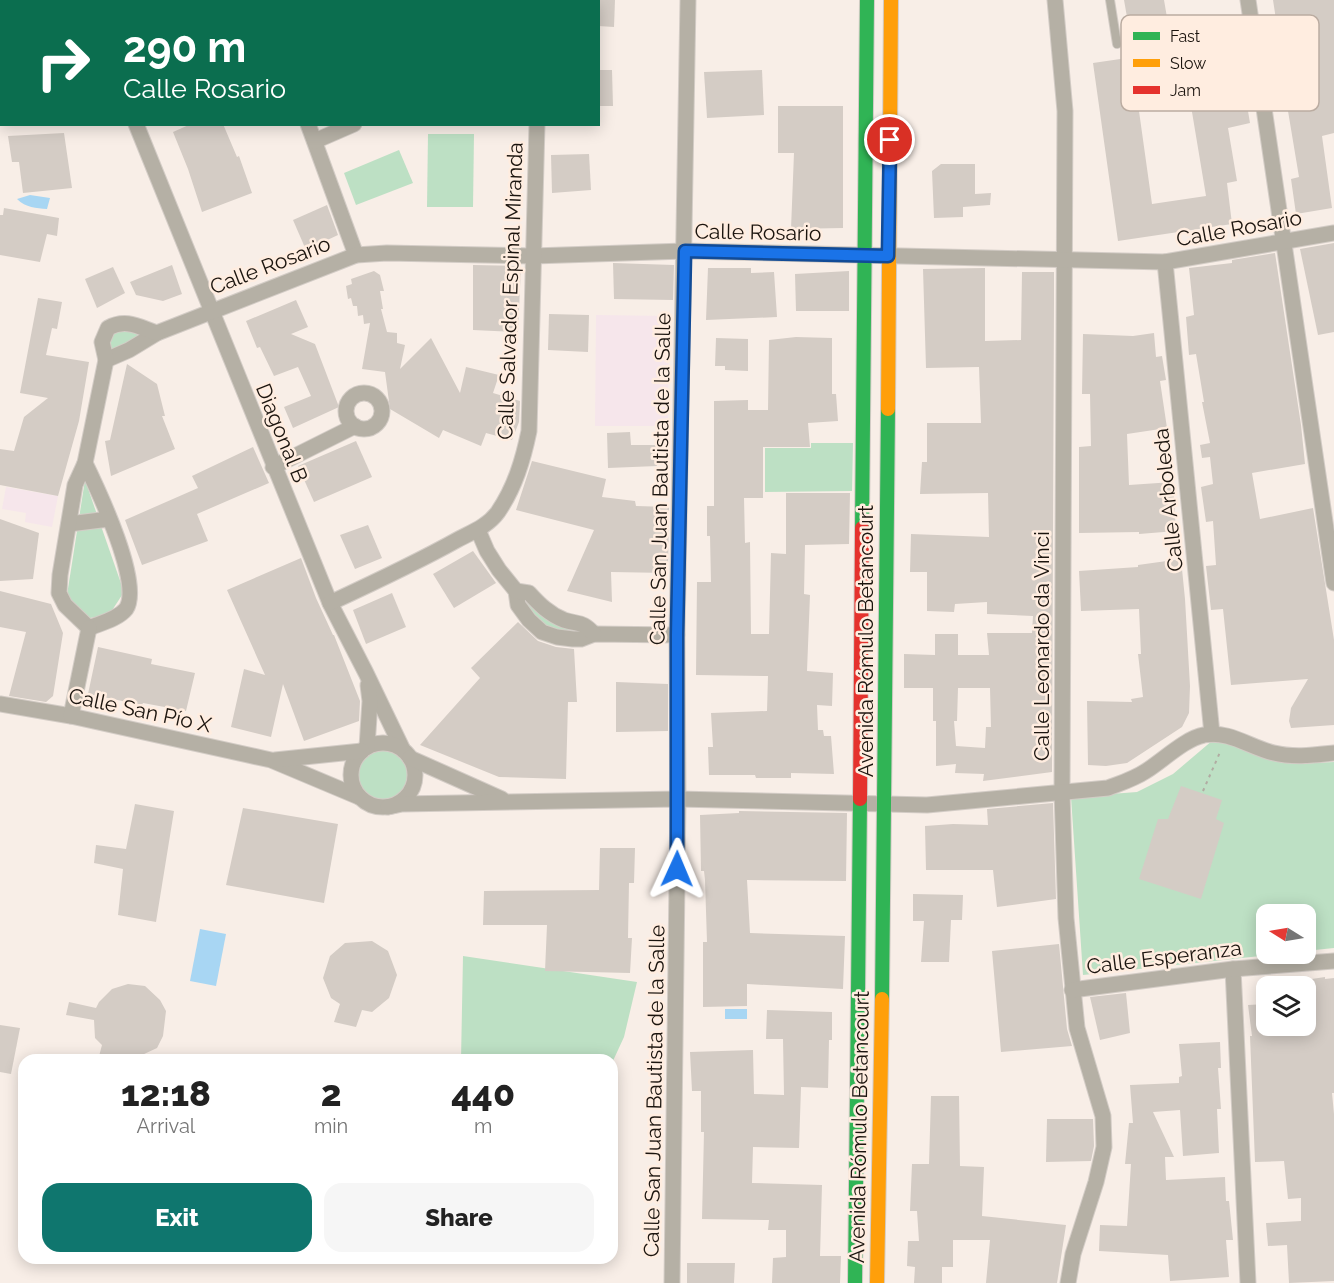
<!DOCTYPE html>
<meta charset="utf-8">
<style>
:root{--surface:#fff;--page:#f6f6f6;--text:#222;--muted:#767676;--accent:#0f766e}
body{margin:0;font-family:Raleway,sans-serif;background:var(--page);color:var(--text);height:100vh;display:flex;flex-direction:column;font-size:22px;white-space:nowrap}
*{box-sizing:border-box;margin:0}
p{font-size:20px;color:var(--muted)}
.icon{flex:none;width:33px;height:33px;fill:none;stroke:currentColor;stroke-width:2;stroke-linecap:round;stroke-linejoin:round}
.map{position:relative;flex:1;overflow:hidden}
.details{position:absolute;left:18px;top:1054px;width:600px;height:210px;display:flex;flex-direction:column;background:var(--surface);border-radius:18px;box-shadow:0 3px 15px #0003}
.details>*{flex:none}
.banner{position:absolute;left:0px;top:0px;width:600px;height:126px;box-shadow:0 3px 15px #0003;background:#0b6e4f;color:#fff;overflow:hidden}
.needle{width:39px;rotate:281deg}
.fabs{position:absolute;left:1256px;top:904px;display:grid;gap:12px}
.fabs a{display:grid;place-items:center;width:60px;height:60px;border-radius:12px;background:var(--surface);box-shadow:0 3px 15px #0003;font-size:30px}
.pin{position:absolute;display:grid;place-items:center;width:51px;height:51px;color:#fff;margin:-26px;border:3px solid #fff;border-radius:50%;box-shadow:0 2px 6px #0007}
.me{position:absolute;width:66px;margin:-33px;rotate:1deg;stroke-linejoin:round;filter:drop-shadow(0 0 4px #0008)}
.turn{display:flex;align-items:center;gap:21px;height:126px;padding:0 24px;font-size:27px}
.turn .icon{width:78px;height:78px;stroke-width:2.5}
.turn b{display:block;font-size:42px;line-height:51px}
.eta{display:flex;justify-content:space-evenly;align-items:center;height:102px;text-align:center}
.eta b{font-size:36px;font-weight:800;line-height:42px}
.button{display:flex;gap:12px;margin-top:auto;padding:12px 24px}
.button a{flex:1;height:69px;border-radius:18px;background:var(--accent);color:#fff;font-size:24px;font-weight:800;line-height:69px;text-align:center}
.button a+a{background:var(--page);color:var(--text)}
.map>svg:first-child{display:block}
.education{fill:#f6e6eb}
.green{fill:#bde0c4}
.water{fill:#a8d6f3}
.building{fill:#d4ccc5;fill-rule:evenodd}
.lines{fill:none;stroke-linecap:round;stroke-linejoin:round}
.lane-casing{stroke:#d3ccc6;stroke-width:10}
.street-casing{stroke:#d3ccc6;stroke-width:17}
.fast-casing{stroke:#d3ccc6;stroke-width:16}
.slow-casing{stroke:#d3ccc6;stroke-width:16}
.jam-casing{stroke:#d3ccc6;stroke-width:16}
.path{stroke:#b1aba2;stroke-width:2;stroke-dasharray:3 4.5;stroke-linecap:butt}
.lane{stroke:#b5b0a5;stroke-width:8}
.street{stroke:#b5b0a5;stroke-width:15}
.fast{stroke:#30b455;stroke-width:14}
.slow{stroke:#ff9f0a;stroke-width:14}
.jam{stroke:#e5322d;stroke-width:14}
.route-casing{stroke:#114b97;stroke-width:15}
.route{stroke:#1a73e8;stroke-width:10}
.labels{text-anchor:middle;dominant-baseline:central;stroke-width:5;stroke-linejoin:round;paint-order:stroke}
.street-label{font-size:21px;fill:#1b140e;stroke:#ffede0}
.key{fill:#ffede0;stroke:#bbaca1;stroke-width:1.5}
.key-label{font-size:16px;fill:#1b140e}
</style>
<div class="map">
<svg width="1334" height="1283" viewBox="0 0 1334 1283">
<rect width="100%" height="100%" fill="#f8eee7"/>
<g class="education">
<polygon points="596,315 669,316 668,426 595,426"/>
<polygon points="6,487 58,496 52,527 25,522 26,513 2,509"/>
</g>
<g class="green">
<polygon points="428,134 474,134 473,207 427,207"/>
<polygon points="399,150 413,183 356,205 344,173"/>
<polygon points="119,326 143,336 111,354 107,343 110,333"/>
<polygon points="811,443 853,443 852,491 765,492 765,448 811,448"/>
<polygon points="85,480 124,592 109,615 90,618 75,608 67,595"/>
<polygon points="523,595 584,633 547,632 533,617"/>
<polygon points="1213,740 1295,764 1334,762 1334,948 1305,951 1305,915 1266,915 1266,954 1278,954 1083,975 1071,797 1137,792 1173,774"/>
<circle cx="383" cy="775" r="25"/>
<polygon points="463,956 637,982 624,1037 612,1063 612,1060 461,1060"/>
</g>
<g class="water">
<path d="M30,195L50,198L47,209C36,208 26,208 17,199Z"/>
<polygon points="200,929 226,934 216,986 190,981"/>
<rect x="725" y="1009" width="22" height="10"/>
</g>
<g class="building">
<polygon points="598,0 615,0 614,27 598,26"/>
<path d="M1124,0H1164L1170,35L1233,22L1250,123L1228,128L1237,181L1227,183L1232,224L1118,241L1093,63L1134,57ZM1190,100L1206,196L1152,204L1138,104Z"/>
<polygon points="1273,0 1334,0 1334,133 1322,136 1332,208 1296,214 1291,179 1299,177 1286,99 1281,100 1278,79 1285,78"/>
<polygon points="598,70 612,70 613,106 598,106"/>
<polygon points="762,70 764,115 707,118 704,72"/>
<polygon points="778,106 843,106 843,228 791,229 794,153 778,153"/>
<polygon points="191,124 223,124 237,157 239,156 252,193 202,212 188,169 173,132"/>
<polygon points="64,133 72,188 23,193 19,162 12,162 8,136"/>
<polygon points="589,154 591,190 552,193 551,155"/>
<polygon points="941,164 975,164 975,194 991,193 990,205 963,207 963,217 934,218 932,171"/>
<polygon points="327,205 338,235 306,250 293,220"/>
<polygon points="4,208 59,218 57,236 47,234 40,262 0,255 0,215 3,215"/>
<polygon points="1334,243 1334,332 1318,335 1300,249"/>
<polygon points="1275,253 1301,425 1305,464 1252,473 1260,519 1313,508 1334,640 1334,725 1291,728 1289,721 1291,708 1308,679 1231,685 1223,609 1211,610 1206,566 1216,565 1213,521 1206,522 1201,487 1213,484 1210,457 1202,458 1200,445 1210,443 1202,402 1204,402 1196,354 1189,355 1186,317 1194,315 1189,268 1232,263 1232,260"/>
<polygon points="613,263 674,265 673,300 614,299"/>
<polygon points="172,265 182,294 163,301 136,295 130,282"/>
<polygon points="473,265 521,266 518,332 473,330"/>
<polygon points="113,267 125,293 97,308 85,279"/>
<polygon points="708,268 751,268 751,273 774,272 777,317 706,320"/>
<path d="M985,268V341L1021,340L1022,272H1054V300L1052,772L983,781L984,774L955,773L956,764L936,766V721H933V688H904V654L935,655V634H958V655H989L987,633H1032L1033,616L987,614V602L955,604L954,612L927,611V572H910L911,534L989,537L988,493L920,494L922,462H927V423H981L979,367L926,368L923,269ZM958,688H990L991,727H986L985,748L956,746L954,721H957Z"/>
<polygon points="374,271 380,275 384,291 380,291 383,309 381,309 387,332 397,333 397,343 405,345 400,369 431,338 460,393 466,367 499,375 493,393 520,401 519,422 512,440 486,433 481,446 443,430 439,438 390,409 385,372 362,369 370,323 364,324 363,315 358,316 357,306 353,306 351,298 348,299 346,286 352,284 351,279"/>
<polygon points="849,271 849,311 796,311 795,274"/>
<polygon points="38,298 62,302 57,329 52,328 46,355 89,362 79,421 58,496 0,485 0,449 14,451 24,417 48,398 20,393"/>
<polygon points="296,300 308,327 291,334 315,344 339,407 293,428 284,407 311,396 298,367 274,376 260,347 257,348 246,321"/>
<polygon points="549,314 589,315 588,352 548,350"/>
<polygon points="1154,333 1156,357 1162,356 1166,380 1160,381 1167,428 1127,434 1129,485 1173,482 1176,531 1139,534 1139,532 1079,533 1079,447 1091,446 1090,394 1082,394 1083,334 1133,336"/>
<polygon points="796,337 832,338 832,394 836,394 838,421 808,423 810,447 763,447 763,498 744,498 745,543 750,542 751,634 769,634 771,553 786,554 786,493 850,493 849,544 805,545 804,594 810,595 807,671 833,673 832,706 817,705 818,730 823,730 824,736 831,736 834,774 791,773 791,778 756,778 755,775 709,775 708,747 713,747 711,713 767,711 768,676 696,675 697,582 711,582 710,536 707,536 707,506 714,506 714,401 748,400 748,410 768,410 769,340"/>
<polygon points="716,338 748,339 748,371 725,370 725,366 715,366"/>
<polygon points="127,364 157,384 165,416 162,416 175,449 111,476 105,441 110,440"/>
<polygon points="630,432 631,445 656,445 657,466 608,468 607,433"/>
<polygon points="356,441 372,477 314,502 298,466"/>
<polygon points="253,447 269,483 197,514 208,541 142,565 125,520 198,488 192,476"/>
<polygon points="532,461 606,479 602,497 635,501 636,506 669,507 668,573 611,572 612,602 567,591 594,530 516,510"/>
<polygon points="0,519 39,533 33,579 0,581"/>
<polygon points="368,525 382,558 355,569 340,535"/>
<polygon points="473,551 496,583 454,608 433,574"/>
<polygon points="301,558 316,598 333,635 334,635 360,701 359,721 304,741 283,684 271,737 231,727 244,669 265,675 227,590"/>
<polygon points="1181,559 1185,599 1190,686 1189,713 1182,727 1127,763 1106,766 1088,765 1087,701 1132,702 1131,699 1143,697 1138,654 1141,654 1139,609 1081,611 1079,571 1138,567 1138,565"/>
<polygon points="0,591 51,604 63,633 53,696 46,702 9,696 26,632 0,627"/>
<polygon points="392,593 406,627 366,644 353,610"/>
<polygon points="518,622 538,641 556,647 574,649 577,702 568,702 566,779 499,777 420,745 480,678 471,668"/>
<polygon points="98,647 152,659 151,664 195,673 186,711 143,703 142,705 88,694"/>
<polygon points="616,682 668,684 668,731 616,732"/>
<polygon points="1181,786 1222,800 1216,819 1224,823 1201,899 1139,879 1158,819 1168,819"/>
<polygon points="1053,803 1056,899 997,907 993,870 926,870 925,826 953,824 988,825 987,809"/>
<polygon points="135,804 174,811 156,922 118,915 123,869 94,863 96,845 126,849"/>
<polygon points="243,808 338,824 324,903 226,885"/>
<polygon points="739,811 847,813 846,881 747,880 750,933 845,936 843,989 747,984 747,1006 703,1007 703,942 707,942 705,880 704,871 701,871 700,815 739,813"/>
<polygon points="600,848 635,848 634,883 629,883 628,938 632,938 630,973 545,971 547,925 483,925 484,891 599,890"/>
<polygon points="913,894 963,895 962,920 951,920 949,962 921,962 924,921 913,921"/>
<polygon points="372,941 388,951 397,975 389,998 372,1012 362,1010 356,1027 334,1022 340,1004 331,998 323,978 330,956 345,943"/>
<polygon points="1059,944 1067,1029 1072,1046 1001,1052 992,951"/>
<polygon points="1325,977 1325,979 1334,978 1334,1093 1332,1093 1334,1114 1334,1281 1289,1283 1287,1245 1268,1246 1266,1223 1301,1221 1301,1198 1288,1199 1284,1161 1255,1162 1250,1036 1252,1036 1248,1005 1266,1004 1266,1026 1305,1026 1305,980"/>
<polygon points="128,984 145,986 160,1000 166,1011 163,1036 157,1048 142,1055 141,1060 98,1060 102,1045 95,1038 94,1020 66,1015 69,1002 96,1008 99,1002 112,989"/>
<polygon points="1126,993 1130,1033 1100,1040 1090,997"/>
<polygon points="767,1010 832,1012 832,1040 829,1040 828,1088 801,1087 799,1148 753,1147 752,1183 822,1185 820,1256 841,1256 840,1283 772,1283 773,1258 786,1257 786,1230 768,1230 769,1220 702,1219 704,1132 701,1132 701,1091 692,1091 690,1052 753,1050 754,1094 784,1095 783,1039 766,1039"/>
<polygon points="0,1025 20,1028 11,1074 0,1072"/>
<polygon points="1220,1042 1221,1068 1218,1068 1221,1109 1217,1109 1219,1153 1183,1156 1180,1110 1153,1112 1174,1157 1165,1157 1166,1180 1225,1177 1226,1201 1229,1201 1233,1240 1226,1240 1229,1277 1170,1281 1168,1255 1099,1251 1100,1225 1127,1226 1131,1164 1125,1164 1129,1123 1133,1123 1130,1085 1179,1083 1179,1077 1182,1076 1179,1044"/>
<polygon points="931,1096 959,1096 960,1166 984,1167 982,1216 1066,1225 1057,1283 986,1283 990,1240 953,1240 953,1267 942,1267 942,1283 914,1283 915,1267 907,1266 908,1241 919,1241 917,1211 910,1211 912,1164 929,1164"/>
<polygon points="1047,1119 1093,1119 1094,1146 1091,1161 1046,1162"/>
<polygon points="687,1263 735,1263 734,1283 687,1283"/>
</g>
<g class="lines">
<g class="lane-casing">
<polyline id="lane" points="1110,0 1117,44"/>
</g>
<g class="street-casing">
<g id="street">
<polyline points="85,0 86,2"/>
<polyline points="258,0 259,2"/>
<polyline points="1055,0 1065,111 1062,793 1066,918 1077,1028 1103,1116 1104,1147 1096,1182 1073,1254 1068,1283"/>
<polyline points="1248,0 1334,583"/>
<polyline points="538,2 538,0"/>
<polyline points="136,124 330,603 366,673 403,750"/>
<polyline points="308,124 356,255"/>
<polyline points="315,141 354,124"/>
<polyline points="1165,262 1212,734"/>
<polyline points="106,360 129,350 157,333 356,255 387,253 533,256 685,251 1165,262 1334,233"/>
<circle cx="364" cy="411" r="18"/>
<path d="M85,463C98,490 143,584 126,609C118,619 101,623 89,628"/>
<polyline points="273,467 355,426"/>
<polyline points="69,524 109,519"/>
<polyline points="478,530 487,551 499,570 516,591 518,605 529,620 542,632 557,637 573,639 581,639 594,634 677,635"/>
<path d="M516,591L529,593C539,604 549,614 564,620C580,625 582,621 594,634"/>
<path d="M330,603C373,583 416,563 457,540C472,532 488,526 498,512C515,487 523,460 529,431L537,124"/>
<path d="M89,628L65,605L59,593L60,575L75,485L85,463L106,360L102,342L108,328C126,318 139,327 157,333"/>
<polyline points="0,704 71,716 271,760 359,797"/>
<polyline points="71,716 89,628"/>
<circle cx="383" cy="775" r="32"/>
<polyline points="367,747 370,701 368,685"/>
<polyline points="410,758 502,799"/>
<polyline points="275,760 362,751"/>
<path d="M388,807L402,804L678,799L927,805L1108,788C1121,783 1134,779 1146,771C1162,761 1186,738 1204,735C1229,730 1251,748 1274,753C1294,758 1315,755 1334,753"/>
<polyline points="1233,969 1248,1283"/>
<polyline points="1072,990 1233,969 1334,961"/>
<polyline points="672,1283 678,799 677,635 688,0"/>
</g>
</g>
<g class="fast-casing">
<g id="fast">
<polyline points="862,528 867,0"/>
<polyline points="882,999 888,409"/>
<polyline points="855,1283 860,799"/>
</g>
</g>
<g class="slow-casing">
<g id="slow">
<polyline points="888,409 891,0"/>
<polyline points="877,1283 882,999"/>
</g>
</g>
<g class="jam-casing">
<polyline id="jam" points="860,799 862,528"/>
</g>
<polyline class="path" points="1203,791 1221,750"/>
<use href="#lane" class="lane"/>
<use href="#street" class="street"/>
<use href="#fast" class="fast"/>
<use href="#slow" class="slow"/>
<use href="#jam" class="jam"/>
</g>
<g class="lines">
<g class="route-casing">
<polyline id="route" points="677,869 677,635 685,251 888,256 890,140"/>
</g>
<use href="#route" class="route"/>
</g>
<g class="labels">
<g class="street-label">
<text transform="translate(1239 228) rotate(-10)">Calle Rosario</text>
<text transform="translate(758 232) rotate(1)">Calle Rosario</text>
<text transform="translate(270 265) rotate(-21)">Calle Rosario</text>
<text transform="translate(510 291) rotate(-88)">Calle Salvador Espinal Miranda</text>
<text transform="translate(282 433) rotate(68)">Diagonal B</text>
<text transform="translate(660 479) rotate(-89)">Calle San Juan Bautista de la Salle</text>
<text transform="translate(1168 500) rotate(-96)">Calle Arboleda</text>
<text transform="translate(865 641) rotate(-90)">Avenida Rómulo Betancourt</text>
<text transform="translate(1041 646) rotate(-90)">Calle Leonardo da Vinci</text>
<text transform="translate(140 710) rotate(12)">Calle San Pío X</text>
<text transform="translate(1164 957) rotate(-7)">Calle Esperanza</text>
<text transform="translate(654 1091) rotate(-89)">Calle San Juan Bautista de la Salle</text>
<text transform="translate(859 1127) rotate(-89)">Avenida Rómulo Betancourt</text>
</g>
</g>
<rect x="1121" y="15" width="198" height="96" rx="9" class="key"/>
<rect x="1133" y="32" width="27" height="8" fill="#30b455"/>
<rect x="1133" y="59" width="27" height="8" fill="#ff9f0a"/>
<rect x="1133" y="86" width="27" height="8" fill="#e5322d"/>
<g class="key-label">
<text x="1170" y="42">Fast</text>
<text x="1170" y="69">Slow</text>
<text x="1170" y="96">Jam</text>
</g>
</svg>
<div class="fabs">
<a><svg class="needle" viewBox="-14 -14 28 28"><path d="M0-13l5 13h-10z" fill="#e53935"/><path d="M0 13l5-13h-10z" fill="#767676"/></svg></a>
<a><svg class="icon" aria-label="layers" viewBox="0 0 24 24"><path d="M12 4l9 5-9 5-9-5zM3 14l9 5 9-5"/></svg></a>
</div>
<div class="pin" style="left:890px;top:140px;background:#d93025"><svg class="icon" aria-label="arrive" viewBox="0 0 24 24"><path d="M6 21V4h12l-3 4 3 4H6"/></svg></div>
<svg class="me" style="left:677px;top:869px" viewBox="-20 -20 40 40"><path d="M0-17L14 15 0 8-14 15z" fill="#1a73e8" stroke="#fff" stroke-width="4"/></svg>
<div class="banner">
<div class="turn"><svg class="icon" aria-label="right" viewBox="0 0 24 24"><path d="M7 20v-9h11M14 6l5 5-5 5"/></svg><div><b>290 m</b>Calle Rosario</div></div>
</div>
<section class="details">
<div class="eta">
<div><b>12:18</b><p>Arrival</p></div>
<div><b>2</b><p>min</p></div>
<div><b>440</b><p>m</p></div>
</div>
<div class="button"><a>Exit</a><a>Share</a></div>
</section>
</div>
